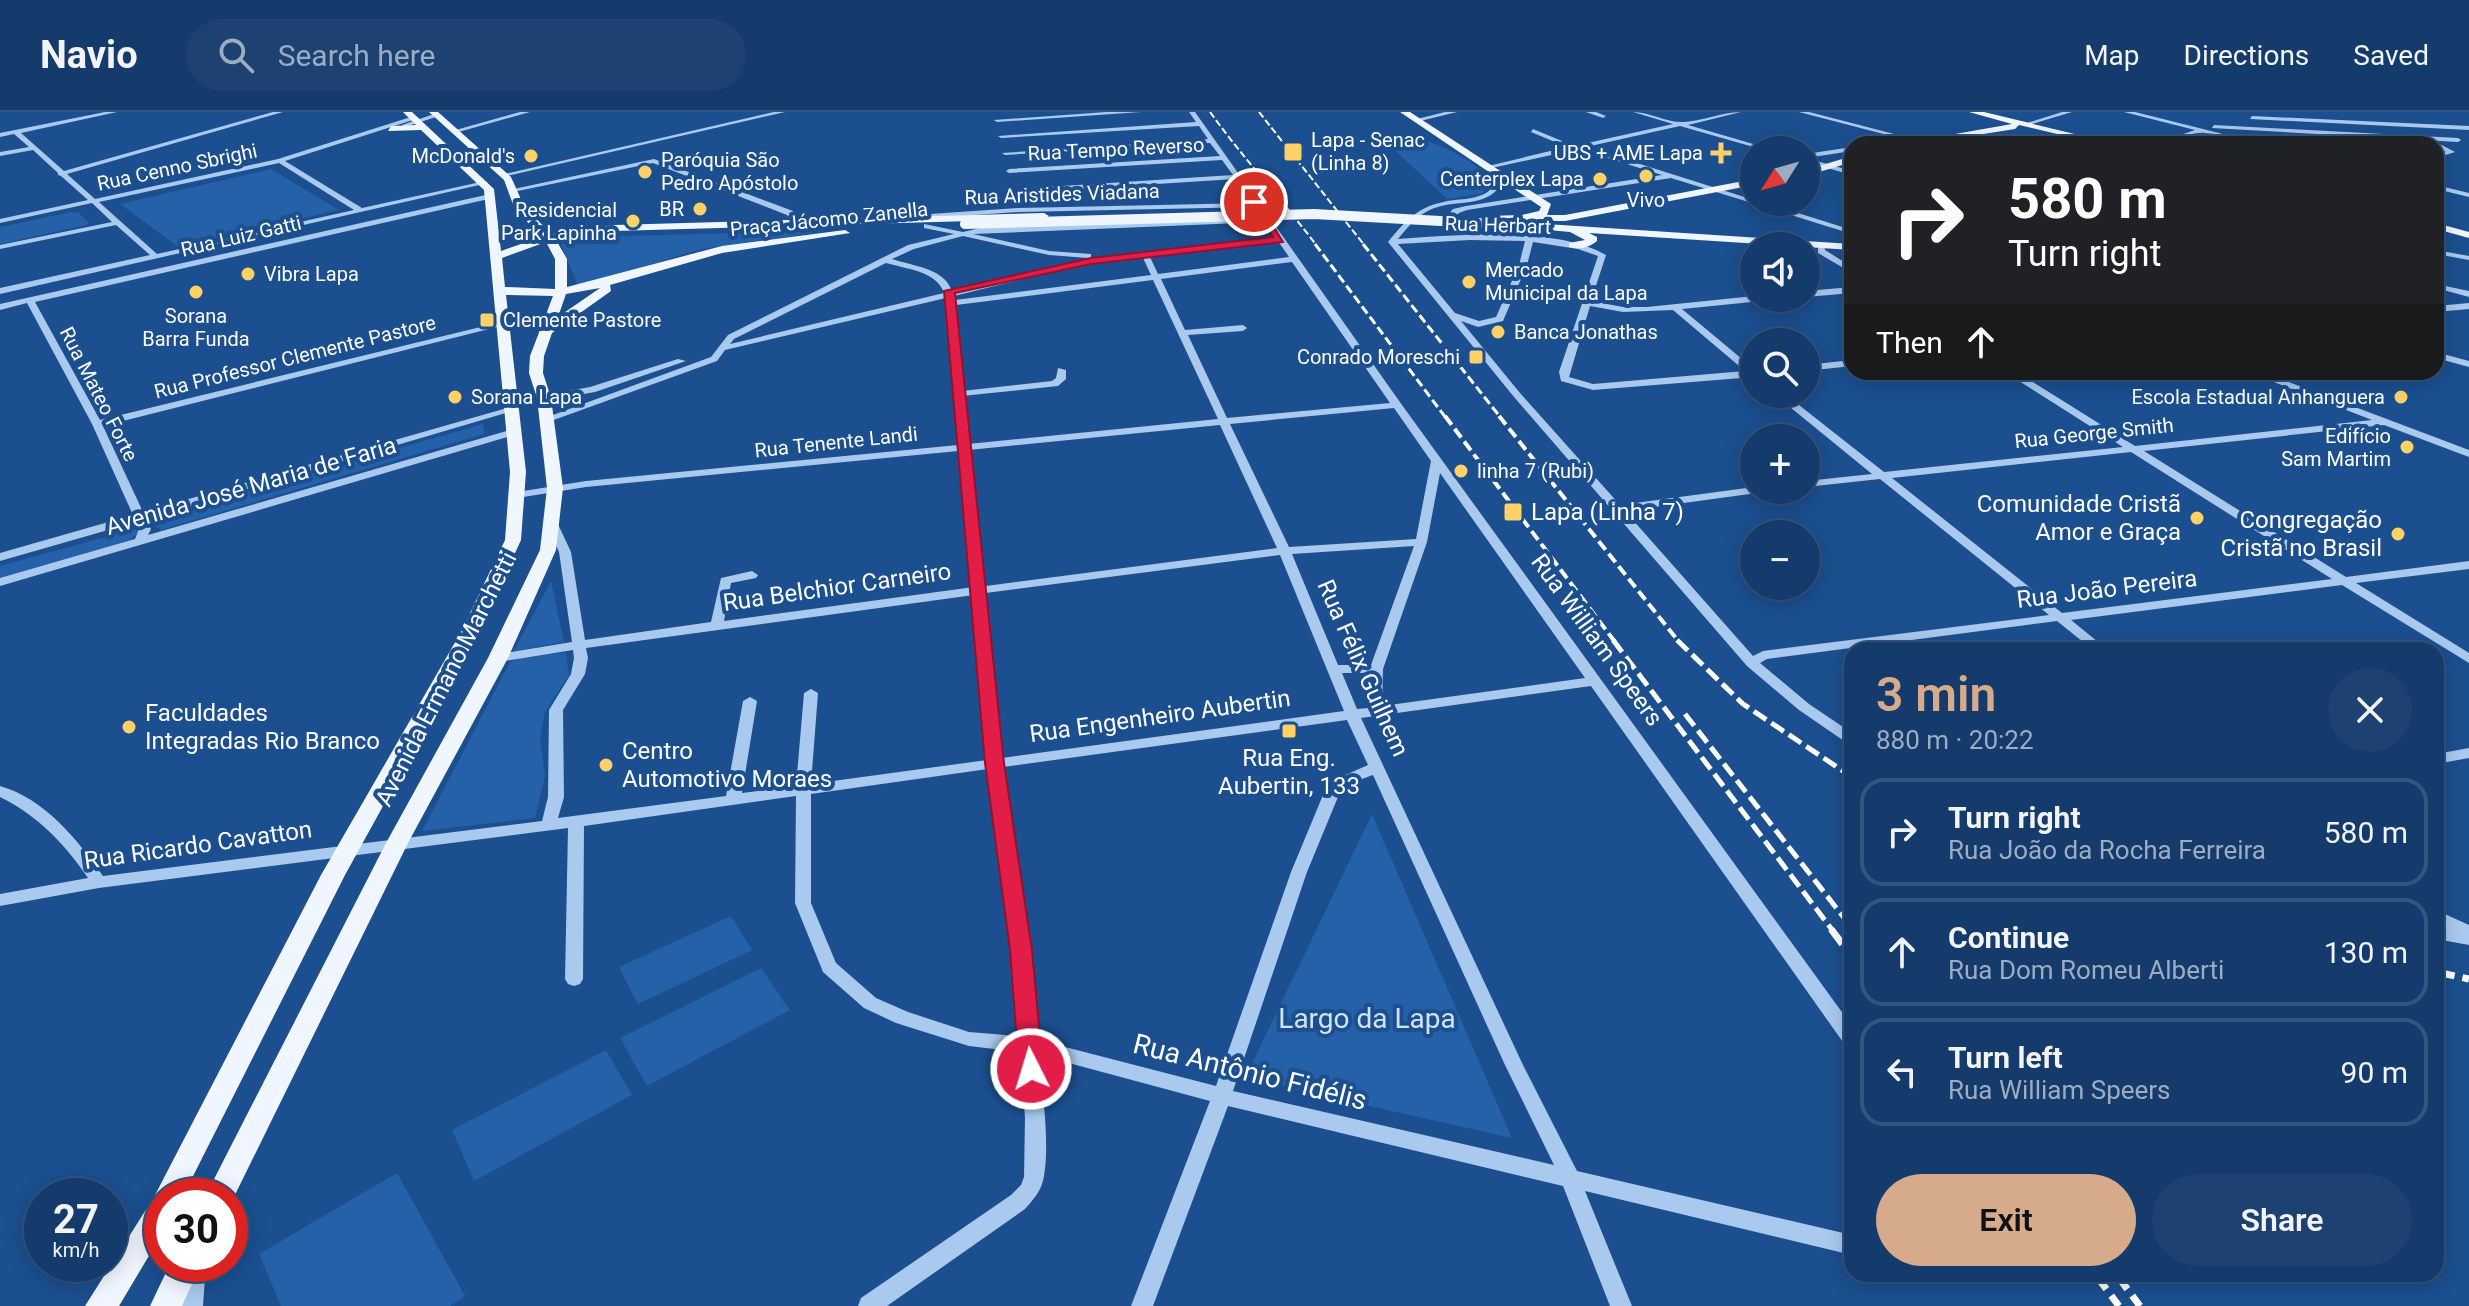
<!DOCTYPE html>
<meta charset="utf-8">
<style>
:root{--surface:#143b6b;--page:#1d4271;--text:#f1f3f6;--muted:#9dadc1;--line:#33557e;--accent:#d6ab8b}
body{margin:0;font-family:Roboto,sans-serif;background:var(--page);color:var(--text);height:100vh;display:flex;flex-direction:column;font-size:30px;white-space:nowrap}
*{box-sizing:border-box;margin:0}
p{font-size:26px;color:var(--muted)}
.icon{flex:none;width:44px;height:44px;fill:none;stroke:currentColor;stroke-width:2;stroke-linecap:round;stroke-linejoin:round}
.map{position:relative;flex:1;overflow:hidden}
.panel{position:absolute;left:1844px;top:530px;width:600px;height:640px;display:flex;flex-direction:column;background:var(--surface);border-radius:24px;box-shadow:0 4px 20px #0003,0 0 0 2px var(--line)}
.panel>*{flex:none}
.top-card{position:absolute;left:1844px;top:24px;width:600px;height:244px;border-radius:24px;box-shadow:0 4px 20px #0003,0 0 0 2px var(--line);background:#202124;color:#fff;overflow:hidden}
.needle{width:52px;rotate:233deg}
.fabs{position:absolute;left:1740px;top:24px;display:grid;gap:16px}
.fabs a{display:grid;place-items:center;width:80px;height:80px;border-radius:50%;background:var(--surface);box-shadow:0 4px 20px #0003,0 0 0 2px var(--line);font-size:40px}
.speed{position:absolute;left:24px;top:1066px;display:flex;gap:16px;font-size:40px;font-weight:700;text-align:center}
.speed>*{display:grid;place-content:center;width:104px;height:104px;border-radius:50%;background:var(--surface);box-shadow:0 4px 20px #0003,0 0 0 2px var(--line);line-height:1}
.speed small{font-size:20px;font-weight:400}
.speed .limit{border:12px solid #d22;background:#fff;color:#111}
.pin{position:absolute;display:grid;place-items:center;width:68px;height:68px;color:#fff;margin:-34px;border:4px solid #fff;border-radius:50%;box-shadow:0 2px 8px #0007}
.me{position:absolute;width:88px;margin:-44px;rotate:355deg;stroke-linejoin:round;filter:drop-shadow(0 0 6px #0008)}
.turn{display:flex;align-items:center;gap:28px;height:168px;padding:0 32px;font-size:36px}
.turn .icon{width:104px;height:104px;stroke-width:2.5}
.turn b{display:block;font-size:56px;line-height:68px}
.then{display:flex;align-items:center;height:76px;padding:0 32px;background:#0003;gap:16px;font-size:30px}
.round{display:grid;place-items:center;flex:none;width:84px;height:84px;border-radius:42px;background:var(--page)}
.overview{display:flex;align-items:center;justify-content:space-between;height:136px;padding:0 32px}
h1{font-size:48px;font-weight:600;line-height:60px;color:var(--accent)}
.cta{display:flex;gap:16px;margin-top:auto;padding:16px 32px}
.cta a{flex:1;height:92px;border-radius:48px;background:var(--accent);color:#111;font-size:32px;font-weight:600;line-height:92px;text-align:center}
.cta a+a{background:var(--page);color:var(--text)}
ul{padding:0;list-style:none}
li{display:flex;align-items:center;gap:24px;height:108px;margin:0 16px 12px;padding:0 16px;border:4px solid var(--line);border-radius:24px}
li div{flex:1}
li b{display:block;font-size:30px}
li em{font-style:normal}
header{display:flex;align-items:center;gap:48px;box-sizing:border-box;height:112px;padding:0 40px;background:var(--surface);border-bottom:2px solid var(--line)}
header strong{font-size:38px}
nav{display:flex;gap:44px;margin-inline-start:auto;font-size:28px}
.search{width:560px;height:72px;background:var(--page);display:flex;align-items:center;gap:20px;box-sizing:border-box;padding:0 28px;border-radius:44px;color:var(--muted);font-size:30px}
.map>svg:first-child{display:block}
.green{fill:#2461a8}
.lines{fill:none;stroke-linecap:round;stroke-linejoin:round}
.minor{fill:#a9c9ee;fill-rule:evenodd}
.major{fill:#f0f6ff;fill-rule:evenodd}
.rail-far4{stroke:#fff;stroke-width:2;stroke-dasharray:7 3;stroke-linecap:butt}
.rail-far3{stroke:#fff;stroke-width:3;stroke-dasharray:9 4;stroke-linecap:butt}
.rail-far2{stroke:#fff;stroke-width:4;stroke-dasharray:11 5;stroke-linecap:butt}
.rail-far1{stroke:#fff;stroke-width:5;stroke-dasharray:15 6;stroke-linecap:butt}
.rail{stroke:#fff;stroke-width:7;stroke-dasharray:19 8;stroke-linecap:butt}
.major-bridge{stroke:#f0f6ff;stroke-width:10}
.route{fill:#e11d48;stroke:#92132f;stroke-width:2}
.poi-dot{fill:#ffd166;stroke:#1b4f8f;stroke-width:3}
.labels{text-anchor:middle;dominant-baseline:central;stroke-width:8;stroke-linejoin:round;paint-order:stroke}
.far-poi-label{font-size:20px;fill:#fff;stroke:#1b4f8f;text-anchor:start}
.far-street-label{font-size:20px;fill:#fff;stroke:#1b4f8f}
.street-label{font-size:24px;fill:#fff;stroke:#1b4f8f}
.poi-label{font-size:24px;fill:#fff;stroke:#1b4f8f;text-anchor:start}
.near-park-label{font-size:28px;fill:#cfe3fa;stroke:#1b4f8f}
.near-street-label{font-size:28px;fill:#fff;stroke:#1b4f8f}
</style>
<header>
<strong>Navio</strong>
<div class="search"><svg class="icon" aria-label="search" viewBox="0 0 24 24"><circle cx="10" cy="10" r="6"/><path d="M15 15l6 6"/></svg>Search here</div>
<nav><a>Map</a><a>Directions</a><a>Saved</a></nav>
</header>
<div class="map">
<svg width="2469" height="1194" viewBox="0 0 2469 1194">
<rect width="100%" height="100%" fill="#1b4f8f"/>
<g class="green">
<path d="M1424,29C1438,30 1477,51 1485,63C1489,70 1486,75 1483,81L1447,87L1387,31Z"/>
<polygon points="271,57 339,98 177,134 120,92"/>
<polygon points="71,100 79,101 90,112 0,132 0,115"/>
<polygon points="825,119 702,137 578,174 561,132 617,124"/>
<polygon points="483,312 484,322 161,418 153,411 154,407"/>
<polygon points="138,416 142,418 127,430 0,468 0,454"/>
<polygon points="551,469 564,530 514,539"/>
<polygon points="566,541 569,563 545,600 540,626 545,664 535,706 422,719 510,550 528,543"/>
<polygon points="1372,702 1512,1026 1245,966"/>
<polygon points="731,804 752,838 638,892 619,855"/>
<polygon points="761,856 790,898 647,974 620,926"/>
<polygon points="606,938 632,983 474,1069 452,1018"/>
<polygon points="397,1061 465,1184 450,1194 281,1194 259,1142"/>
</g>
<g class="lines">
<g class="minor">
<path d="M105,0H117L21,21L64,59L273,0H283L67,62L95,87L278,47L414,4L416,7L285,49L362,96L485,69L488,71L0,182V176L150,143L116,113L0,137V133L112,110L92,91L0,111V107L88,88L61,64L58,63V61L33,38L0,44V40L29,35L14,22L0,25V21ZM279,51L354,98L157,142L99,90Z"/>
<polygon points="520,0 530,0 455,21 452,19"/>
<polygon points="774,0 785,0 503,65 500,63"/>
<polygon points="1106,0 1141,0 997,10 994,8"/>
<path d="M1189,0H1195L1402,293L1852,914V935L1845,933L1591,574L1361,606L1523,953L1577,1059L1852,1123V1143L1585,1079L1632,1194H1610L1563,1074L1228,994L1153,1194H1131L1210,989L1039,943C1042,979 1050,1029 1044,1064C1042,1078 1034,1087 1025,1097L887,1194H858L861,1186L1011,1083L1021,1073L1024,1065L1025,1006L1020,940L969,934L896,911L864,896L823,860L795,791L796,684L584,714L583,867L580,872L574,874L568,872L565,867L568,716L99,776L0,794V782L88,766C65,732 37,703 0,685V674C45,687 77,727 103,764L542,709L548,685L549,598L571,562L574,546L573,538L498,550L491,546L498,542L572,530L559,440L547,412L549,410H557L571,440L585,528L711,510L721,466L752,459L758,463L756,466L731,471L724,509L974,475L958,339L586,375L517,386L511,383L517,380L586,369L958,333L946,186L725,238L717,249L551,309L542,307L711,245L728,223L908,133L954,122L924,116V112L963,120L980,116L1262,106L1255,95L1019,100L885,109L881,107L885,105L1019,96L1252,91L1235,67L1015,81L1011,79L1015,77L1233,63L1222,48L1009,61L1006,59L1009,57L1220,44L1210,31L1005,43L1002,41L1208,27L1199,14L1001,26L998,24L1196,10ZM1265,110L1275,125L1080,149L952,179C944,156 913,154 892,147L914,137L963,124L1049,143L1088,146H1091V142L1049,139L973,122ZM1278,129L1289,145L1158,162L1150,145ZM1143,146L1151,163L955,188L954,184L1080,153ZM1292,150L1390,291L1227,306L1188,223L1243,219L1247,216L1243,213L1185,218L1161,167ZM886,151C906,157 937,159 944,181L730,232L734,227ZM1153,168L1218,307L968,332L962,284L1058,274L1066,267V258L1058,256L1056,266L1052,269L962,279L956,193ZM1394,296L1431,349L1416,427L1289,435L1230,312ZM1220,313L1277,436L986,474L969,338ZM1440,361L1585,566L1382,594L1383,557L1427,430ZM1414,434L1371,553H1338L1292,442ZM1280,443L1344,599L1002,646L986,481ZM974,483L987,648L811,672L818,581L811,577L804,581L796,674L742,681L757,589L750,585L743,589L726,684L558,706L564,685L563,598L585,562L588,546L586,536ZM1342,561H1369L1368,596L1357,597ZM1347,608L1368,653L1341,665L1323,683L1291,760L1216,974L1038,928L1030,838L1003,655ZM988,657L1012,838L1019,924L969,920L908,900L876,886L836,851L811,791V682ZM1373,663L1505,953L1554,1053L1233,979L1307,760L1338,685L1351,671Z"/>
<polygon points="1445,0 1457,0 1416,10 1413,8"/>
<polygon points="1586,0 1596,0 1606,4 1603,6"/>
<path d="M1633,0C1650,0 1667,11 1684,10C1703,9 1721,0 1741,0L1688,13L1774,38H1764L1680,14L1586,35L1754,88V90H1763L1852,118V122L1671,66L1467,98L1459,101L1449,111L1468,119L1469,121L1465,123L1440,112L1453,97L1466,94L1662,63L1579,37L1487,57L1484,55L1567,35L1531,20L1533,17L1574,34L1673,12Z"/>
<polygon points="1799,0 1809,0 1933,32 1922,32"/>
<polygon points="2062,0 2072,0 2029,13 2024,12"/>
<path d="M2124,0H2135L2263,32C2243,32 2225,22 2205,21C2189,19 2171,32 2154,32L2195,18Z"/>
<polygon points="437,1 439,4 405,15 402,13"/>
<polygon points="2252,4 2469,14 2469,18 2250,7"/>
<polygon points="2214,13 2458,26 2461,28 2458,30 2212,16"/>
<polygon points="2434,31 2438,31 2455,40 2436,46 2436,42 2446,40 2436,35"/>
<polygon points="1852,35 1852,39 1806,46 1806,42"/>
<polygon points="1806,46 1852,59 1852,63 1806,50"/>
<polygon points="654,47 793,99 799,106 793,113 787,113 791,106 787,103 653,51 513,80 509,78"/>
<path d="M1503,63L1506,65C1487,102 1456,83 1426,100C1415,106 1406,117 1398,127C1454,123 1558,114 1606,143L1591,189L1623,195H1647L1754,184L1766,186L1762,189L1682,197L1754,257V265L1593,278L1561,269L1559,260L1598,144L1578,137L1533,130L1527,153L1503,209L1478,215L1461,209L1520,281L1620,393L1754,375V378H1763L1757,381L1625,399L1753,544L1763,539L2049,503L1880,367L1806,375V369L1872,362L1774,282H1785L1884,360L2123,335L2005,260H2017L2135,334L2372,308L2248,260H2262L2469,338V345L2384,313L2144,339L2346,465L2469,449V457L2356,471L2469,541V551L2342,473L2071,508L2108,538H2093L2057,509L1767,547L1760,551L1809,592L1852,621V633L1847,631L1799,598L1747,554L1514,285L1388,130C1409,104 1422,92 1455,88C1466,87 1477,86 1486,81C1494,76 1497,68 1503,63ZM1470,128L1525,129L1519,153L1496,205L1479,209L1455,201L1398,132ZM1590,194L1623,200L1673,198L1745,259L1593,272L1569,265ZM2131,340L2332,467L2062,501L1892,366Z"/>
<polygon points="2436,73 2469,81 2469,85 2436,77"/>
<polygon points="490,82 493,86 35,190 100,308 501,210 505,213 103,314 143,400 507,296 516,298 146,407 151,417 148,423 510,318 518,318 518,322 0,474 0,466 135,427 139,417 136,410 0,449 0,441 133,403 92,312 27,191 0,198 0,192"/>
<polygon points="1818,131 1824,131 1825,138 1852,155 1852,161 1818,141"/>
<polygon points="2436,138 2469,144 2469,148 2436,142"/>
<polygon points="2436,172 2469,179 2469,185 2436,176"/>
<polygon points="1852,175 1852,181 1806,185 1806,179"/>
<polygon points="2469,191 2469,197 2436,200 2436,194"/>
<polygon points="2436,240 2469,249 2469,255 2436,246"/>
<polygon points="678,247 686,249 595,280 544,289 539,286 544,283 590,275"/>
<polygon points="1852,248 1852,254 1806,259 1806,253"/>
<polygon points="2469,636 2469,646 2436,652 2436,642"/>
<polygon points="2436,798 2469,813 2469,833 2436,827 2436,815 2447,817 2436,811"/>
<polygon points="184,1152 206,1152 203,1194 181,1194"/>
<path d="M1970,1162H2008L2005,1169C1994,1173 1984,1173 1973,1169Z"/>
</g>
<g class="major">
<path d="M403,0H412L494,77L501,139L541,125L514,95L504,68L429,0H438L511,65L524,94L551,122L614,113L1044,101L1049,104L1044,107L614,119L556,128L567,147V175L722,134L845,118L850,121L722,141L610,173L611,179L552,221L544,244L543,261L551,286L563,376L556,438L508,546L408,731L230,1093V1084H205L210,1075L386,731L488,546L540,438L547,376L537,286L529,261L530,244L553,184L506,183L526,360L521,428L479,520L345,763L183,1084H162V1122L119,1194H85L154,1085L321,763L461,520L505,428L510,360L484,78L421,18L388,19L391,14L416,13ZM546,130L555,147V177L505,175L502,146ZM600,176L558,205L566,182Z"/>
<polygon points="1400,0 1410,0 1551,92 1547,103 1565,103 1754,67 1754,73 1565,109 1491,109 1487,108 1487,104 1522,103 1539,99 1541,95"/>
<polygon points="1969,0 1984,0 2116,32 2099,32 2019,13 2015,17 1920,32 1898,32 2012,12"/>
<polygon points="1852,44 1852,50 1806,64 1806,58"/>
<path d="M1530,111L1852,132V138L1589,121L1597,125V129C1588,136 1580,138 1569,135V131L1585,128L1570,120L1526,116L1525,114Z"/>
<polygon points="2436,111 2469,120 2469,126 2436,117"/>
<polygon points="170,1152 201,1152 182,1194 150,1194"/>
</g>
<g class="rail-far4">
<path d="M1210,0C1244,47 1282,88 1317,134"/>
<polyline points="1259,0 1365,134"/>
</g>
<g class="rail-far3">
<polyline points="1315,132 1446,306"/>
<polyline points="1363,132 1501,306"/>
</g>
<g class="rail-far2">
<polyline points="1445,304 1615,530"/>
<polyline points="1499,304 1679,530"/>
</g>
<g class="rail-far1">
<polyline points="1613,528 1833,819"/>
<polyline points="1677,528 1743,592 1852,665"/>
<polyline points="1685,602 1852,816"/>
</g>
<g class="rail">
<polyline points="1831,817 1852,845"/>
<polyline points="2436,860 2469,867"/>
<polyline points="2095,1162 2119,1194"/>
<polyline points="2116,1162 2140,1194"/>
</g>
<polyline class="major-bridge" points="965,112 1314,102 1530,114"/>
</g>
<polygon class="route" points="1251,88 1257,88 1283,130 1091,152 955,181 1004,651 1032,838 1043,957 1040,964 1031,967 1023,964 1019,957 1010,838 985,651 944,179 1091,146 1273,125"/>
<g class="poi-dot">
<rect x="1283" y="30" width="20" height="20" rx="4"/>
<path d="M1717 29h8v8h8v8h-8v8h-8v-8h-8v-8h8z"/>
<circle cx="531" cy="44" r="8"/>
<circle cx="645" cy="60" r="8"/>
<circle cx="1646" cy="64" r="8"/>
<circle cx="1600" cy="67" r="8"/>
<circle cx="700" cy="97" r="8"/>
<circle cx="633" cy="109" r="8"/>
<circle cx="248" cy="162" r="8"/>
<circle cx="1469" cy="170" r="8"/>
<circle cx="196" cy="180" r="8"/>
<rect x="479" y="200" width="16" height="16" rx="4"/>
<circle cx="1498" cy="220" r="8"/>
<rect x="1468" y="237" width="16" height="16" rx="4"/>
<circle cx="455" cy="285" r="8"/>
<circle cx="2401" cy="285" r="8"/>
<circle cx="2407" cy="335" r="8"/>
<circle cx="1461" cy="359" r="8"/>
<rect x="1503" y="390" width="20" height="20" rx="4"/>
<circle cx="2197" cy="406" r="8"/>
<circle cx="2398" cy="422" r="8"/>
<circle cx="129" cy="615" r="8"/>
<rect x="1281" y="611" width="16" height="16" rx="4"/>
<circle cx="606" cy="653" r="8"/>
</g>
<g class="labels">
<g class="far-poi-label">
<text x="1311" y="28">Lapa - Senac<tspan x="1311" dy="23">(Linha 8)</tspan></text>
<text x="1703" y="41" text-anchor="end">UBS + AME Lapa</text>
<text x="515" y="44" text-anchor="end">McDonald's</text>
<text x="661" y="48">Paróquia São<tspan x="661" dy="23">Pedro Apóstolo</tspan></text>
<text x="1584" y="67" text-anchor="end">Centerplex Lapa</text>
<text x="1646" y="88" text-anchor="middle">Vivo</text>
<text x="684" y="97" text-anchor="end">BR</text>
<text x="617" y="98" text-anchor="end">Residencial<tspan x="617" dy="23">Park Lapinha</tspan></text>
<text x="1485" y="158">Mercado<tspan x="1485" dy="23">Municipal da Lapa</tspan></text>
<text x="264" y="162">Vibra Lapa</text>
<text x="196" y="204" text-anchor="middle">Sorana<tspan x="196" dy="23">Barra Funda</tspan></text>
<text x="503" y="208">Clemente Pastore</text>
<text x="1514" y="220">Banca Jonathas</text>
<text x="1460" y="245" text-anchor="end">Conrado Moreschi</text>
<text x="471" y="285">Sorana Lapa</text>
<text x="2385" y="285" text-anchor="end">Escola Estadual Anhanguera</text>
<text x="2391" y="324" text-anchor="end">Edifício<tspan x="2391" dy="23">Sam Martim</tspan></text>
<text x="1477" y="359">linha 7 (Rubi)</text>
</g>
<g class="far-street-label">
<text transform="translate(1116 37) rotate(-3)">Rua Tempo Reverso</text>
<text transform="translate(177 55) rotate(-12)">Rua Cenno Sbrighi</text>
<text transform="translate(1062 82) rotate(-2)">Rua Aristides Viadana</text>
<text transform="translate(829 107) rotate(-6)">Praça Jácomo Zanella</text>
<text transform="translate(1498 113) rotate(2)">Rua Herbart</text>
<text transform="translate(241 124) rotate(-13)">Rua Luiz Gatti</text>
<text transform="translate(295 245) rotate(-14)">Rua Professor Clemente Pastore</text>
<text transform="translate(99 282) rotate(63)">Rua Mateo Forte</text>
<text transform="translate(2094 321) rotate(-6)">Rua George Smith</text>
<text transform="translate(836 330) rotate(-6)">Rua Tenente Landi</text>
</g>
<g class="street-label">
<text transform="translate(251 374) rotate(-16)">Avenida José Maria de Faria</text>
<text transform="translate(837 475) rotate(-8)">Rua Belchior Carneiro</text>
<text transform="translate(2107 477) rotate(-7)">Rua João Pereira</text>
<text transform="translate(1597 528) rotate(54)">Rua William Speers</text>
<text transform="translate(1363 556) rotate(66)">Rua Félix Guilhem</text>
<text transform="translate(446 567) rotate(-63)">Avenida Ermano Marchetti</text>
<text transform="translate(1160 604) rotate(-8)">Rua Engenheiro Aubertin</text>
<text transform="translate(198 733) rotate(-8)">Rua Ricardo Cavatton</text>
</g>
<g class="poi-label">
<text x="2181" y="392" text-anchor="end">Comunidade Cristã<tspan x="2181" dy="28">Amor e Graça</tspan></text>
<text x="1531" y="400">Lapa (Linha 7)</text>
<text x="2382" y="408" text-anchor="end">Congregação<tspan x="2382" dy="28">Cristã no Brasil</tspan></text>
<text x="145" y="601">Faculdades<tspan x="145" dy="28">Integradas Rio Branco</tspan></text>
<text x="622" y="639">Centro<tspan x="622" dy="28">Automotivo Moraes</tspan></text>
<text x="1289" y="646" text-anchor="middle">Rua Eng.<tspan x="1289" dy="28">Aubertin, 133</tspan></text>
</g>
<g class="near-park-label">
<text x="1367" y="906">Largo da Lapa</text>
</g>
<g class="near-street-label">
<text transform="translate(1250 960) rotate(14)">Rua Antônio Fidélis</text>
</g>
</g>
</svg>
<div class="fabs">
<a><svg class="needle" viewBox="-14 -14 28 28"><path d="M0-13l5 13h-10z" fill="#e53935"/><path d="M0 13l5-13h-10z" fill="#9dadc1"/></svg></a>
<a><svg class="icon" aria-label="sound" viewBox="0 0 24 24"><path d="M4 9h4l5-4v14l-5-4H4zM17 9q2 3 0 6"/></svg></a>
<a><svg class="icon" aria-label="search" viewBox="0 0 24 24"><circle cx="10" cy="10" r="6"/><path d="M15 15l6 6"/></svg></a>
<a>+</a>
<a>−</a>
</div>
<div class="speed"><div>27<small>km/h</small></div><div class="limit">30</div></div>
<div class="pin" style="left:1254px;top:90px;background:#d93025"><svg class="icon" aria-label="arrive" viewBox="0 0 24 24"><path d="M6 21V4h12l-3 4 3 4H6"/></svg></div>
<svg class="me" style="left:1031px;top:957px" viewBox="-20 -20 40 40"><circle r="17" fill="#e11d48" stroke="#fff" stroke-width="3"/><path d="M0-11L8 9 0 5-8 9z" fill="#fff"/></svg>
<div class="top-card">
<div class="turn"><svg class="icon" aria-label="right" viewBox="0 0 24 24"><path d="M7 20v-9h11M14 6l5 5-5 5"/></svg><div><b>580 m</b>Turn right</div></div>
<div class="then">Then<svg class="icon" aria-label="ahead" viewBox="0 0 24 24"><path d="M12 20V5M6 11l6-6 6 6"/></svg></div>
</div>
<section class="panel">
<div class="overview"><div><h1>3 min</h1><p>880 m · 20:22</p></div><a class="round"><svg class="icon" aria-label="close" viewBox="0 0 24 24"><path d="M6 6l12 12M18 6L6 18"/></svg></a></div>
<ul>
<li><svg class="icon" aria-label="right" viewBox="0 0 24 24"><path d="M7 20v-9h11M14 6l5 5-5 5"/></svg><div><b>Turn right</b><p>Rua João da Rocha Ferreira</p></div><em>580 m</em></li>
<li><svg class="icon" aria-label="ahead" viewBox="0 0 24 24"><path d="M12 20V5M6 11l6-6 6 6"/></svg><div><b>Continue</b><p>Rua Dom Romeu Alberti</p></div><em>130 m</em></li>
<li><svg class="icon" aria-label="left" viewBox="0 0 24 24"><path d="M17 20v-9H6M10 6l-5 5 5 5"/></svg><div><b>Turn left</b><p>Rua William Speers</p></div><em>90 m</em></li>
</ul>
<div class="cta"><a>Exit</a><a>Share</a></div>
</section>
</div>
